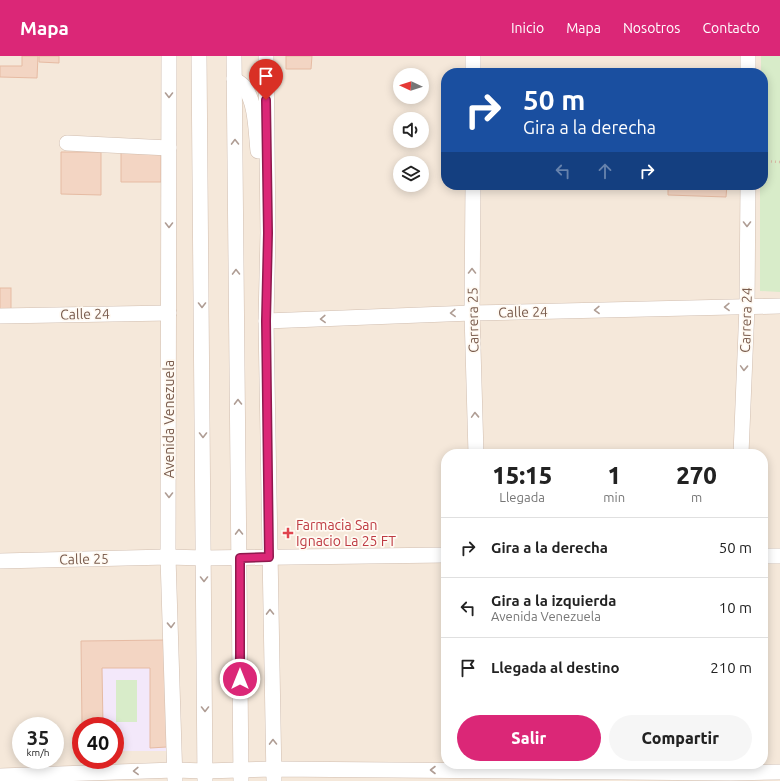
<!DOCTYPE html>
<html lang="es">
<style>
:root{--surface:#fff;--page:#f6f6f6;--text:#222;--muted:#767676;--line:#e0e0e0;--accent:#db2777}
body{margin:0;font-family:Ubuntu,sans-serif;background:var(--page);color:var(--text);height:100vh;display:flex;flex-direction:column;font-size:15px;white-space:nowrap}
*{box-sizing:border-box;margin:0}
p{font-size:13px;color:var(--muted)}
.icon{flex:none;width:22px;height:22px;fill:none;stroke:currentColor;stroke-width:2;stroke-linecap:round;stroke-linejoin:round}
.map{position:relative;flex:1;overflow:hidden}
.sheet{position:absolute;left:441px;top:393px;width:327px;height:320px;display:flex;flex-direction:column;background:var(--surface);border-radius:16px;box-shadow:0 2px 10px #0003}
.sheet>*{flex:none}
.hud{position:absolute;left:441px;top:12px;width:327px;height:122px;border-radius:16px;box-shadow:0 2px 10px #0003;background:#1a4fa0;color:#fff;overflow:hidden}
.needle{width:26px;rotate:274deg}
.controls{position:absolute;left:393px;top:12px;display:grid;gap:8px}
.controls a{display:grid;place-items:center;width:36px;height:36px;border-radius:50%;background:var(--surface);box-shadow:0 2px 10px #0003;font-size:20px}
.speed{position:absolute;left:12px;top:661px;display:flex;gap:8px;font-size:20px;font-weight:700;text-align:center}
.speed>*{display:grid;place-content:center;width:52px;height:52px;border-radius:50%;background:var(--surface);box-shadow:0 2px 10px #0003;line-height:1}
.speed small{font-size:10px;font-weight:400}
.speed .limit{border:6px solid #d22;background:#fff;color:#111}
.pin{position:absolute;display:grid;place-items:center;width:34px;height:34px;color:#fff;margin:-41px -17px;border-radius:50% 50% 50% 0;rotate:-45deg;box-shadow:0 0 4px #0007}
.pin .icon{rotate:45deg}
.me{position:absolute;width:44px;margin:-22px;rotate:0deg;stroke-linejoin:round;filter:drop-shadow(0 0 3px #0008)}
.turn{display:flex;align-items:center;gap:14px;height:84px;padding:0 16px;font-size:18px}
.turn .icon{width:52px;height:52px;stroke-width:2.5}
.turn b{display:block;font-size:28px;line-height:34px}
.lanes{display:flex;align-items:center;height:38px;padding:0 16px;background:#0003;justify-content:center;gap:20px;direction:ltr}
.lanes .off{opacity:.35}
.eta{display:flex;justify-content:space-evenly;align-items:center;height:68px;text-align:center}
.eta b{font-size:24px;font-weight:800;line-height:28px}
.button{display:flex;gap:8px;margin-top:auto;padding:8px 16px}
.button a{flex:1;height:46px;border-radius:24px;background:var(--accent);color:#fff;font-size:16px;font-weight:800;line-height:46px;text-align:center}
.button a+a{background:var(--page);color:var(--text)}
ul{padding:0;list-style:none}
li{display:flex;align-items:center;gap:12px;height:60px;padding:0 16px;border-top:1px solid var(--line)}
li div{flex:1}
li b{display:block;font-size:15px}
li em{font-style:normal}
header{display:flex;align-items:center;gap:24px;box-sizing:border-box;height:56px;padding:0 20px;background:var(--accent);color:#fff}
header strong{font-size:19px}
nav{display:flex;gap:22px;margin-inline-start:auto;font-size:14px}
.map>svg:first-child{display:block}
.residential{fill:#f5e8da;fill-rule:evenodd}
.education{fill:#f3e8fa}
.green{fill:#d8ecc9}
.building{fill:#f3d5c3;stroke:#e6bba3}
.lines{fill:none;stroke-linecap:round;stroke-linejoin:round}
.minor-casing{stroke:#d1beb0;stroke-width:16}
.path{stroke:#d9b8a5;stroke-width:2.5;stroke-dasharray:1 3;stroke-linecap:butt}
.minor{stroke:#fff;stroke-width:15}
.oneway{stroke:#af9d94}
.route-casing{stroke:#8e194d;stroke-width:10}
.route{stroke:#db2777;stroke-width:7}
.health-dot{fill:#e0444e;stroke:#fffaf3;stroke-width:1.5}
.labels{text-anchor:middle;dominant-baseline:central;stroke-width:3.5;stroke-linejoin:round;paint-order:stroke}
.street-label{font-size:14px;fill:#7a5c4d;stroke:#fffaf3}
.health-label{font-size:14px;fill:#be3a42;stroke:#fffaf3;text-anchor:start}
</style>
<header>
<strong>Mapa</strong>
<nav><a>Inicio</a><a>Mapa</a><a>Nosotros</a><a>Contacto</a></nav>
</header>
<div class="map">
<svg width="780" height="725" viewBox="0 0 780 725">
<rect width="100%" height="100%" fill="#fdf6ec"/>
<path class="residential" d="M0,0H780V725H0ZM446,17H763V129H446ZM400,19H422V41H400ZM400,63H422V85H400ZM400,107H422V129H400ZM446,398H763V708H446ZM21,670H55V704H21ZM81,670H115V704H81Z"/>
<polygon class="education" points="167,584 169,695 115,695 115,670 82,670 81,585"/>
<g class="green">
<polygon points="761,0 780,0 780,236 760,235 760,129 763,129 763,17 761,17"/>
<rect x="116" y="624" width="21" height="42"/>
</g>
<g class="building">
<polygon points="22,0 38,0 37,22 0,21 0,10 22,10"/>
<polygon points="39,0 59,0 59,7 39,6"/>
<polygon points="286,0 312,0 311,13 286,13"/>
<polygon points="121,94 161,95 161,126 121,126"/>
<polygon points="61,96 101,96 101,139 61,138"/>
<polygon points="668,129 727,129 726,141 668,139"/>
<rect x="0" y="232" width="11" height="21"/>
<polygon points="167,584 167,691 150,692 150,612 102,612 103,670 82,670 81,585"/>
</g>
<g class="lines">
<g class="minor-casing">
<g id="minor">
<polyline points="169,0 168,501 175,725"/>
<polyline points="199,0 205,725"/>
<polyline points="234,0 241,725"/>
<polyline points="266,0 268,177 266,265 274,725"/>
<polyline points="473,17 473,0"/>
<polyline points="748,17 748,0"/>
<path d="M234,23C238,26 242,28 244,31C256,45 256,77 258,95"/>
<polyline points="67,87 169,92"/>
<polyline points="473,129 472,257 476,398"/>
<polyline points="0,260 169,257"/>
<polyline points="266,265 472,257 780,250"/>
<polyline points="741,398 747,250 748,129"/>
<polyline points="763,500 780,500"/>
<polyline points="0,505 168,501 204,502 446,499"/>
<polyline points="0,720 175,714 205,715 273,713 731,717 780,716"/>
</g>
</g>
<polyline class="path" points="763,105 780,106"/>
<use href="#minor" class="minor"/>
</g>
<defs><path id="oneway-chevron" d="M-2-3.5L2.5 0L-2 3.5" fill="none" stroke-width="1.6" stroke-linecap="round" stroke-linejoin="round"/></defs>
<g class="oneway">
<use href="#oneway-chevron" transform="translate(169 39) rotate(90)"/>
<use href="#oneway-chevron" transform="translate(235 86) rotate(-91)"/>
<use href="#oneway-chevron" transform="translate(747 168) rotate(90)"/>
<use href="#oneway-chevron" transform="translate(169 169) rotate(90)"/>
<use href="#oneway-chevron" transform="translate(472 215) rotate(-90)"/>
<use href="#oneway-chevron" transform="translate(236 216) rotate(-91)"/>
<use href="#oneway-chevron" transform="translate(202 249) rotate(90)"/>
<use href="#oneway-chevron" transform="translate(727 251) rotate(179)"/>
<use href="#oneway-chevron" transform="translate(597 254) rotate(179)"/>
<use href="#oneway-chevron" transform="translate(453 257) rotate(178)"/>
<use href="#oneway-chevron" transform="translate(323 263) rotate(178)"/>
<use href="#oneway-chevron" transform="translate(744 312) rotate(92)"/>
<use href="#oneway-chevron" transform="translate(238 346) rotate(-91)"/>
<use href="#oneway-chevron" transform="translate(475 359) rotate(-92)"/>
<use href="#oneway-chevron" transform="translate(203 379) rotate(90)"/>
<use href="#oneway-chevron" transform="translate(169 439) rotate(90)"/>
<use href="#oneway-chevron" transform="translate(239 476) rotate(-91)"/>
<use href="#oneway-chevron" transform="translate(204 523) rotate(90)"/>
<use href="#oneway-chevron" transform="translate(270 556) rotate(-91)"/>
<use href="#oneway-chevron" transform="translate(171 569) rotate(88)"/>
<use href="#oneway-chevron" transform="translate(205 653) rotate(90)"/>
<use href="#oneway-chevron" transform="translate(273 686) rotate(-91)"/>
<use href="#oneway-chevron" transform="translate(433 714) rotate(-180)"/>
<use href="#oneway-chevron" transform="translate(136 715) rotate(178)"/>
</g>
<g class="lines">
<g class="route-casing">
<polyline id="route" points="240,623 240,502 269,501 266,265 268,177 266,44"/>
</g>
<use href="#route" class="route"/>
</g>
<path class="health-dot" d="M286 471h4v4h4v4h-4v4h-4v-4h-4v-4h4z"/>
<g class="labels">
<g class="street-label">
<text transform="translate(523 256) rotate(-1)">Calle 24</text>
<text transform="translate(85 258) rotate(-1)">Calle 24</text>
<text transform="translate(473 264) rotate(-91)">Carrera 25</text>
<text transform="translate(746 264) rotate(-88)">Carrera 24</text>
<text transform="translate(169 363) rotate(-90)">Avenida Venezuela</text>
<text transform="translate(84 503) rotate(-1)">Calle 25</text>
</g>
<g class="health-label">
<text x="296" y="469">Farmacia San<tspan x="296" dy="16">Ignacio La 25 FT</tspan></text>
</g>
</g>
</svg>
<div class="controls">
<a><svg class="needle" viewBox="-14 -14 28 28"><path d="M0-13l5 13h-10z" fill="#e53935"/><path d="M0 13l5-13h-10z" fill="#767676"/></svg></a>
<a><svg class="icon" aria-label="sound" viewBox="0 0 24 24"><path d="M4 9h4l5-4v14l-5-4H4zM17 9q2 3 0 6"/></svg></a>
<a><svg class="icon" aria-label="layers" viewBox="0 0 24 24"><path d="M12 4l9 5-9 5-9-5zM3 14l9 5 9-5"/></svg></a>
</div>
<div class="speed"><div>35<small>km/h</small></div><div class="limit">40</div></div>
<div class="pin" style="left:266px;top:44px;background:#d93025"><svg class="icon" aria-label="arrive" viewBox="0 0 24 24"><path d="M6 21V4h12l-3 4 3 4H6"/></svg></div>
<svg class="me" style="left:240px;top:623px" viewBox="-20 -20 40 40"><circle r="17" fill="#db2777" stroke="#fff" stroke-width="3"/><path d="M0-11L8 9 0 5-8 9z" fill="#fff"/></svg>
<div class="hud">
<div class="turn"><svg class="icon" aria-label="right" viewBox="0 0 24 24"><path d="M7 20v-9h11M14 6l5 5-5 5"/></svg><div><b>50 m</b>Gira a la derecha</div></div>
<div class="lanes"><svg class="icon off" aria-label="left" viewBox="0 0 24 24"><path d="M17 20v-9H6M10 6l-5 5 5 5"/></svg><svg class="icon off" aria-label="ahead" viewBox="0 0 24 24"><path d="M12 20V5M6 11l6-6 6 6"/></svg><svg class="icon" aria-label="right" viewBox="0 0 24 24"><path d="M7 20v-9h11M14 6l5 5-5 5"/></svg></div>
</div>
<section class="sheet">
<div class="eta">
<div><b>15:15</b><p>Llegada</p></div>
<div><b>1</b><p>min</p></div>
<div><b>270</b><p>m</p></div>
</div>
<ul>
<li><svg class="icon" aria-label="right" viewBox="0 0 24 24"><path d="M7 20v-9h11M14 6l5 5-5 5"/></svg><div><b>Gira a la derecha</b></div><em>50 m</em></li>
<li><svg class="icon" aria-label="left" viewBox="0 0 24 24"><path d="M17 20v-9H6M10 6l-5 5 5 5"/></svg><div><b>Gira a la izquierda</b><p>Avenida Venezuela</p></div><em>10 m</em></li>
<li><svg class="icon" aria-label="arrive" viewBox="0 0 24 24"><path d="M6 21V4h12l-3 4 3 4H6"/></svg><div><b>Llegada al destino</b></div><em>210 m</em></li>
</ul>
<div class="button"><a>Salir</a><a>Compartir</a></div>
</section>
</div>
